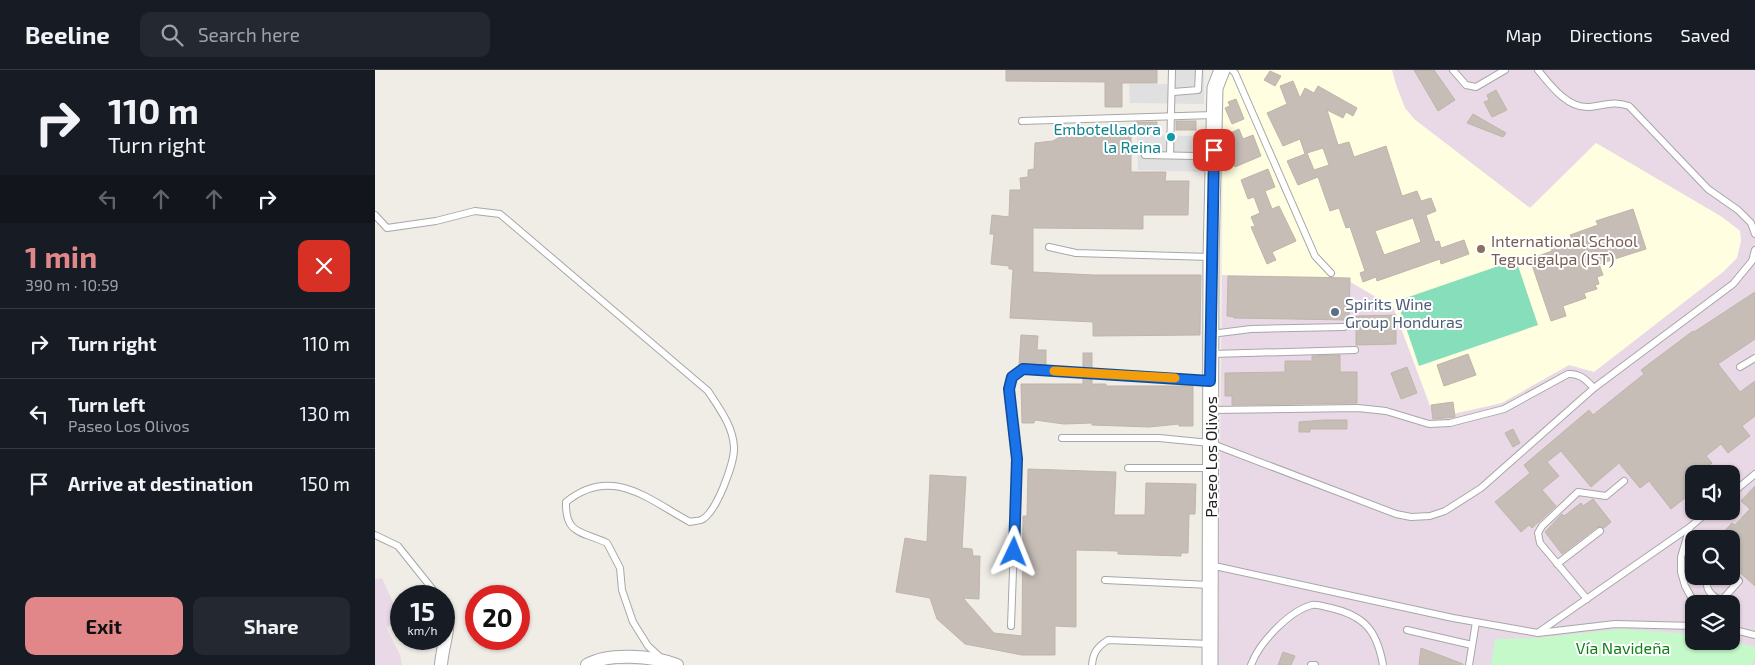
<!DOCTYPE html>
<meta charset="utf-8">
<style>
:root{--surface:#171b24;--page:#242831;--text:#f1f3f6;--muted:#9ea1a6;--line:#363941;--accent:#e1878a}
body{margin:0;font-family:"Exo 2",sans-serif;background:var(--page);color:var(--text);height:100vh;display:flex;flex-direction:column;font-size:19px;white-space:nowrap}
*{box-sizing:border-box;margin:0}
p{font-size:16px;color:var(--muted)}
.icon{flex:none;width:28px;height:28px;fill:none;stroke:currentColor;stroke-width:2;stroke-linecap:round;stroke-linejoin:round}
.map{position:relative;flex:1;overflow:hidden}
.sheet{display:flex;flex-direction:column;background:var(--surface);width:375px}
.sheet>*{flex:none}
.hud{background:#171b24;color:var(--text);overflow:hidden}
.controls{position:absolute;left:1310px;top:395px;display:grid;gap:10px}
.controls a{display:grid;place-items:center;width:55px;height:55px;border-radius:10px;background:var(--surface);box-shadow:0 1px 4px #0004;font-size:25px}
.speed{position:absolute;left:15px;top:515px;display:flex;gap:10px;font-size:25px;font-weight:700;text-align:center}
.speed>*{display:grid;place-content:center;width:65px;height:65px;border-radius:50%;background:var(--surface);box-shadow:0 1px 4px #0004;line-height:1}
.speed small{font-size:12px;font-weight:400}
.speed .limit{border:8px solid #d22;background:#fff;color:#111}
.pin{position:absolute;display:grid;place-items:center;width:42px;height:42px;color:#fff;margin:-21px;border-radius:10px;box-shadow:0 2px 8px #0006}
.me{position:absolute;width:55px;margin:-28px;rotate:2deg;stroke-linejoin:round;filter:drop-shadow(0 0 4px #0008)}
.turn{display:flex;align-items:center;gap:18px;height:105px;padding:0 25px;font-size:22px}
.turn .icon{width:65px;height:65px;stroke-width:2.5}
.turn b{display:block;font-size:35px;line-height:42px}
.lanes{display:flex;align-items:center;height:48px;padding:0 25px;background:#0003;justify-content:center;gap:25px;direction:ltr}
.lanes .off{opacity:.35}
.round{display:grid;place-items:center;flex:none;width:52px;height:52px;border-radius:10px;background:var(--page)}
.headline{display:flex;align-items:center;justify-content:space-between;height:85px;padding:0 25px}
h1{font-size:30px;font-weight:700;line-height:38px;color:var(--accent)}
.primary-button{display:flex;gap:10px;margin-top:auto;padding:10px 25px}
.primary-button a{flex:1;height:58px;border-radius:10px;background:var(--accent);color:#111;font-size:20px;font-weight:700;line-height:58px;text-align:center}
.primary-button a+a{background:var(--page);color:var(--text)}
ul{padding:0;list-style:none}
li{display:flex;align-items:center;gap:15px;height:70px;padding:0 25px;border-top:1px solid var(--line)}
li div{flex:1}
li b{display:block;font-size:19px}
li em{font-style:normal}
header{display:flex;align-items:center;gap:30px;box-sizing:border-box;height:70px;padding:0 25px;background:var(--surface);border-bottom:1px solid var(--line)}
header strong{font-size:24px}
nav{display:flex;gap:28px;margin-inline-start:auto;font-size:18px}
.search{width:350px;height:45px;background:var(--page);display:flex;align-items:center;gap:12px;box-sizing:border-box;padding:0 18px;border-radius:10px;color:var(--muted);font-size:19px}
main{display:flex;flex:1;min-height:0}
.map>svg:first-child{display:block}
.industrial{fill:#e9d9e6;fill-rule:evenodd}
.education{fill:#fffee1}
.park{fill:#c5f9c9}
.pitch{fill:#86debb}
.parking{fill:#e0e0e0}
.building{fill:#c5bdb6;stroke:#c2b4a9;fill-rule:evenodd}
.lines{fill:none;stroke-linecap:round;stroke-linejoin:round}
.service-casing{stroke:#a7a7a7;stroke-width:8}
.minor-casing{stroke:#a7a7a7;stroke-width:14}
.tertiary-casing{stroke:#a7a7a7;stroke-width:17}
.service{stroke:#fff;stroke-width:6}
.minor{stroke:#fff;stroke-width:12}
.tertiary{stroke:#fff;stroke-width:15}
.route-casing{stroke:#114b97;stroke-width:12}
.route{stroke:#1a73e8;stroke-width:9}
.slow{stroke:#f59e0b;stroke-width:9}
.culture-dot{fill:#0f9aa8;stroke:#fff;stroke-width:2}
.education-dot{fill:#8d6e63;stroke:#fff;stroke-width:2}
.service-dot{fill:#5c6f8a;stroke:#fff;stroke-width:2}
.labels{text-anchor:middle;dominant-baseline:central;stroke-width:4;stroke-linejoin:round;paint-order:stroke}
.culture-label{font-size:16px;fill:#0d838f;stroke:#fff;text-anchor:end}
.education-label{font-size:16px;fill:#785e54;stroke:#fff;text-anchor:start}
.service-label{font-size:16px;fill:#4e5e75;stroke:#fff;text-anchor:start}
.street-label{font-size:16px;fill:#202020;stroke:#fff}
.park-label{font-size:16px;fill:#0d7f15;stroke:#fff}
</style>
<header>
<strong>Beeline</strong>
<div class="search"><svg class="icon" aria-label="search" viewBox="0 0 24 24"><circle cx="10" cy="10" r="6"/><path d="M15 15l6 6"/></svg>Search here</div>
<nav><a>Map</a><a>Directions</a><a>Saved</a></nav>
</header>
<main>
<section class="sheet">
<div class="hud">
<div class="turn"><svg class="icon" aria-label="right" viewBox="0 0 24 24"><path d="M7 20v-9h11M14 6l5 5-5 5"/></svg><div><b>110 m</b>Turn right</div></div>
<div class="lanes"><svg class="icon off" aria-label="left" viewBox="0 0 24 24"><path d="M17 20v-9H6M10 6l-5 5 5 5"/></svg><svg class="icon off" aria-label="ahead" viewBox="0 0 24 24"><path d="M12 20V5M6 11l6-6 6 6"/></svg><svg class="icon off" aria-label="ahead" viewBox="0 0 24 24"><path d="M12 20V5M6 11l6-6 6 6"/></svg><svg class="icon" aria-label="right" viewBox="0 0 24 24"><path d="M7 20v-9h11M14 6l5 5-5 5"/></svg></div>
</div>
<div class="headline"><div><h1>1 min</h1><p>390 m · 10:59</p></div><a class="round" style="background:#d93025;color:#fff"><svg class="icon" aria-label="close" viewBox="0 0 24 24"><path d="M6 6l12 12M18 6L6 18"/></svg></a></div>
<ul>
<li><svg class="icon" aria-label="right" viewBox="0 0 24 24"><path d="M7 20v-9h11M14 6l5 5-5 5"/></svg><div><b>Turn right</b></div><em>110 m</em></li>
<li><svg class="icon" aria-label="left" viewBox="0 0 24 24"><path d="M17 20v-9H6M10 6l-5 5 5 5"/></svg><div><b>Turn left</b><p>Paseo Los Olivos</p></div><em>130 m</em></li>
<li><svg class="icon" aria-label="arrive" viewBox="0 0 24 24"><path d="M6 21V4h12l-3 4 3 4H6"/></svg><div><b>Arrive at destination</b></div><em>150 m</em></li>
</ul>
<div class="primary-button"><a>Exit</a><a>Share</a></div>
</section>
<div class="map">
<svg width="1380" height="595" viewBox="0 0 1380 595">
<rect width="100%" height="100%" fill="#f0ede7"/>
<g class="industrial">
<path d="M1017,0H1380V595H843L847,205L967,207L1019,237L1059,348L1174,306L1194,295L1366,171L1365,161L1347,147L1221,73L1155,138L1039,49L1030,38L1021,15ZM1319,404H1356V441H1319ZM1319,469H1356V506H1319ZM1319,534H1356V571H1319Z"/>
<polygon points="7,508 25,548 12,558 25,585 27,595 0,595 0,509"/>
</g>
<polygon class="education" points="854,0 1017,0 1021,15 1030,38 1039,49 1155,138 1221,73 1347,147 1365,161 1366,171 1362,188 1348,202 1219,302 1194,295 1127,333 1060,348 1018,237 967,207 847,205 848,10"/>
<polygon class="park" points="1245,559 1319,564 1319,571 1356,571 1380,577 1380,589 1377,595 1116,595 1120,569 1164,568"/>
<polygon class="pitch" points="1141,190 1163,255 1044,296 1022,231"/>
<g class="parking">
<polygon points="794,0 829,0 829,34 755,33 754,14 793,14"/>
<polygon points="762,65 829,66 829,102 763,100"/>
</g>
<g class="building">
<polygon points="631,0 782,0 782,13 747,13 747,37 730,37 730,12 631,11"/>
<polygon points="1039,0 1059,0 1080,30 1063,41"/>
<polygon points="895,1 906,6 900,16 889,10"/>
<path d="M918,11L925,28L930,18L939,23L943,16L982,38L978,46L971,42L968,48L952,40L963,75L974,72L979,87L1011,76L1027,126L1042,121L1046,131L1056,128L1061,141L1051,145L1060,172L1064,171L1066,178L1089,170L1094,184L1066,194L1065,189L1002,211L1001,207L988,212L985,203L990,201L975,157L971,158L964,138L955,141L943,107L923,115L912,91L930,84L925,69L908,76L892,43L912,34L905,16ZM948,78L954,95L939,100L932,83ZM1038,148L1046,172L1009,185L1000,161Z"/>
<polygon points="1121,20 1132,40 1117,47 1109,32 1114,30 1112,25"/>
<polygon points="861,29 869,49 857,54 850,38 855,36 853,32"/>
<polygon points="1098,44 1131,63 1128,67 1092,53"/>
<rect x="801" y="51" width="20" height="9"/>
<polygon points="761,52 782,52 782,60 761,59"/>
<polygon points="864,59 868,69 878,65 886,86 860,97 852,76 855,75 851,65"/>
<polygon points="695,61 756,62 756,102 791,102 790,111 814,111 813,145 768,145 768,159 658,158 658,202 718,205 826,205 825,265 718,266 718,252 635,248 638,199 634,199 634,196 616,194 619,164 615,164 617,145 634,147 635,120 646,120 645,108 653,107 653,100 659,99 660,73 678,71"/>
<polygon points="893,99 900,117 890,121 897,139 904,136 921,171 897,182 901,190 892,194 876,157 880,156 876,147 885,143 879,127 873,129 866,110"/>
<polygon points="1258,139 1271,179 1224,194 1228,205 1222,207 1224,214 1220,215 1222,219 1209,223 1211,228 1188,236 1191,246 1176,251 1155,189 1177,181 1176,177 1197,169 1195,165 1223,155 1221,151"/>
<polygon points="853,206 975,208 974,250 859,248 859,247 852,246"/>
<polygon points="1380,222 1380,269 1343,294 1365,322 1380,311 1380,346 1367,356 1375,366 1353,383 1346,374 1331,386 1337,393 1324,404 1319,404 1319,421 1296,439 1274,411 1265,418 1244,393 1216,417 1186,381 1172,392 1184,406 1167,420 1181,436 1157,458 1154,455 1146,462 1120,432 1155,403 1149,395 1214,340 1218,345 1269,304 1266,300 1318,261 1319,262"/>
<polygon points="1021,245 1021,274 981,275 981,246"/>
<polygon points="646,265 663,266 662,280 671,280 671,295 644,295"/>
<rect x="708" y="283" width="9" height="15"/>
<polygon points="1093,284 1101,305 1069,316 1062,295"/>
<polygon points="965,285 965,302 982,302 982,333 857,335 857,326 850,326 850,303 910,302 910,291 937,291 937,286"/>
<polygon points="1032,297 1042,323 1026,329 1016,303"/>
<polygon points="708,308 717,308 717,314 731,314 731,316 818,316 818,356 804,356 804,354 774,357 717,355 717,353 689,354 660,350 659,353 647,353 646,314 708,314"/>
<polygon points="1078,332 1080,347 1058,349 1056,335"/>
<polygon points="949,350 972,350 972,359 935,359 935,362 924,362 924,352"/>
<polygon points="1138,359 1145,373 1138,377 1130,363"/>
<polygon points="653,399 741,402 739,445 770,445 771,413 821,414 820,444 814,444 813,483 806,483 806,486 743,484 743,481 701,480 701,557 680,556 680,585 647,585 590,574 562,549 555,528 521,522 530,468 552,472 555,405 591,407 587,478 597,479 598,486 605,486 604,529 588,528 619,563 647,566 648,446 652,446"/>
<polygon points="1380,416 1380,516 1361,499 1364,496 1356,489 1356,469 1342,469 1357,453 1360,455 1375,439 1366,431"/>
<polygon points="1218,429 1236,452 1229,458 1222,457 1187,484 1170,462 1187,444 1189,446 1206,433 1208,436"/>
<polygon points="1046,578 1088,594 1088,595 1044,595"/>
<polygon points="908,582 920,586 916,595 903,595"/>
</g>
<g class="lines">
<g class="service-casing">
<g id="service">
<polyline points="857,0 860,3 940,186 956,203"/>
<polyline points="1078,0 1091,15 1101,17 1130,0"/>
<path d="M1163,0C1176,16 1193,39 1215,37C1231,35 1238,31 1254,36L1333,119L1363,140L1376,153L1380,164"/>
<polyline points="798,22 823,20 824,0"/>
<polyline points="647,51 838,45"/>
<polyline points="770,85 821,86"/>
<polyline points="795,85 797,0"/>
<path d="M0,145L12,158L61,151L100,141L125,144L333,321C344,338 358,356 359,377C360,392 341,444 326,450C323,451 318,451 315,452C273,429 236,395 191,432C190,465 207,461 232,473L245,498L247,520L258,552L273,576L286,588"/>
<polyline points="674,177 701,183 835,187"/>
<polyline points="836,264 876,259 969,257"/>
<polyline points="837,284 980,280"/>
<polyline points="1365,297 1380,288"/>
<path d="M836,340L983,338L1011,341L1054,354L1075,353L1129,339L1193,304C1205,303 1211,310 1219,318"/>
<polyline points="687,368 784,368 835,373 1021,444 1036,447 1055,446 1070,441 1106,418 1219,318 1358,214 1377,191 1380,180"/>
<polyline points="753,398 835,398"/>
<polyline points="1356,424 1380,404"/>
<polyline points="1314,463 1320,469"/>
<polyline points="0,465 23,476 63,526"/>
<polyline points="1182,494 1225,461"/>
<polyline points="835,495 1078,548 1163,563 1240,554 1319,556"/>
<path d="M1338,506L1332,513C1331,521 1340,529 1347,530L1364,511L1356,502"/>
<polyline points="730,510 835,515"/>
<polyline points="1212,529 1165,473 1163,463 1167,456 1203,422 1231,426 1249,411"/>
<polyline points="1320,534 1310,516 1306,502 1306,487 1315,457 1334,441"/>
<polyline points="636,556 642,389 634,319 637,307 649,299 835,311"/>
<polyline points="1356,559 1380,565"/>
<polyline points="1032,560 1097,575"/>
<polyline points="1164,562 1315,457"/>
<path d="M717,595C718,583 722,577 733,570L835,574"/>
<path d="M876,595C884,573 914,541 937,535C943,534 950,537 956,538C990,546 1002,561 1008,595"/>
<polyline points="936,595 940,595"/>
<polyline points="1094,595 1101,552"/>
</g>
</g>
<g class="minor-casing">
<g id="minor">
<path d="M66,595C68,570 77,560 69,534"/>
<path d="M212,595C234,582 278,586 302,595"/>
</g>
</g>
<g class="tertiary-casing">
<polyline id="tertiary" points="835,595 836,187 840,18 847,0"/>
</g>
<use href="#service" class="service"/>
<use href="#minor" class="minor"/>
<use href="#tertiary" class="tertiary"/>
</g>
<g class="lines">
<g class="route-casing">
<polyline id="route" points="639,482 642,389 634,319 637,307 648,299 835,311 839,80"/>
</g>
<use href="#route" class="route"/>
<polyline class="slow" points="679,301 800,308"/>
</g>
<circle class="culture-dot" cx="796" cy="67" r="5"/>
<circle class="education-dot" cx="1106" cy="179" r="5"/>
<circle class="service-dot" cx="960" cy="242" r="5"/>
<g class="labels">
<g class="culture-label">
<text x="786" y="58">Embotelladora<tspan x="786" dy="18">la Reina</tspan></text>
</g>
<g class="education-label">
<text x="1116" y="170">International School<tspan x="1116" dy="18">Tegucigalpa (IST)</tspan></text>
</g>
<g class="service-label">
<text x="970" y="233">Spirits Wine<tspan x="970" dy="18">Group Honduras</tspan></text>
</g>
<g class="street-label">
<text transform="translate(835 387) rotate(-90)">Paseo Los Olivos</text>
</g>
<g class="park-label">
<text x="1248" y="577">Vía Navideña</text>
</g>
</g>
</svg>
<div class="controls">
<a><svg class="icon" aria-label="sound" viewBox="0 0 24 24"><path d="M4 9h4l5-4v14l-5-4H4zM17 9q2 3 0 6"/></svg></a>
<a><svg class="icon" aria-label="search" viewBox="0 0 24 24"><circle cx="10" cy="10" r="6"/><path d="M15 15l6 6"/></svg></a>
<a><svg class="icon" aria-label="layers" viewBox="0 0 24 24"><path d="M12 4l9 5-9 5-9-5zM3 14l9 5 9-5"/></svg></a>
</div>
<div class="speed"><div>15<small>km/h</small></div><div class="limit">20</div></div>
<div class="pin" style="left:839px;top:80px;background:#d93025"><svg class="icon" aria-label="arrive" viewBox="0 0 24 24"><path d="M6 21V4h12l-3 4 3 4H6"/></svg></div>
<svg class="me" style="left:639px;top:482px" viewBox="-20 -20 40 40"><path d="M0-17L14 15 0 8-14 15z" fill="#1a73e8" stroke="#fff" stroke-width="4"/></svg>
</div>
</main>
